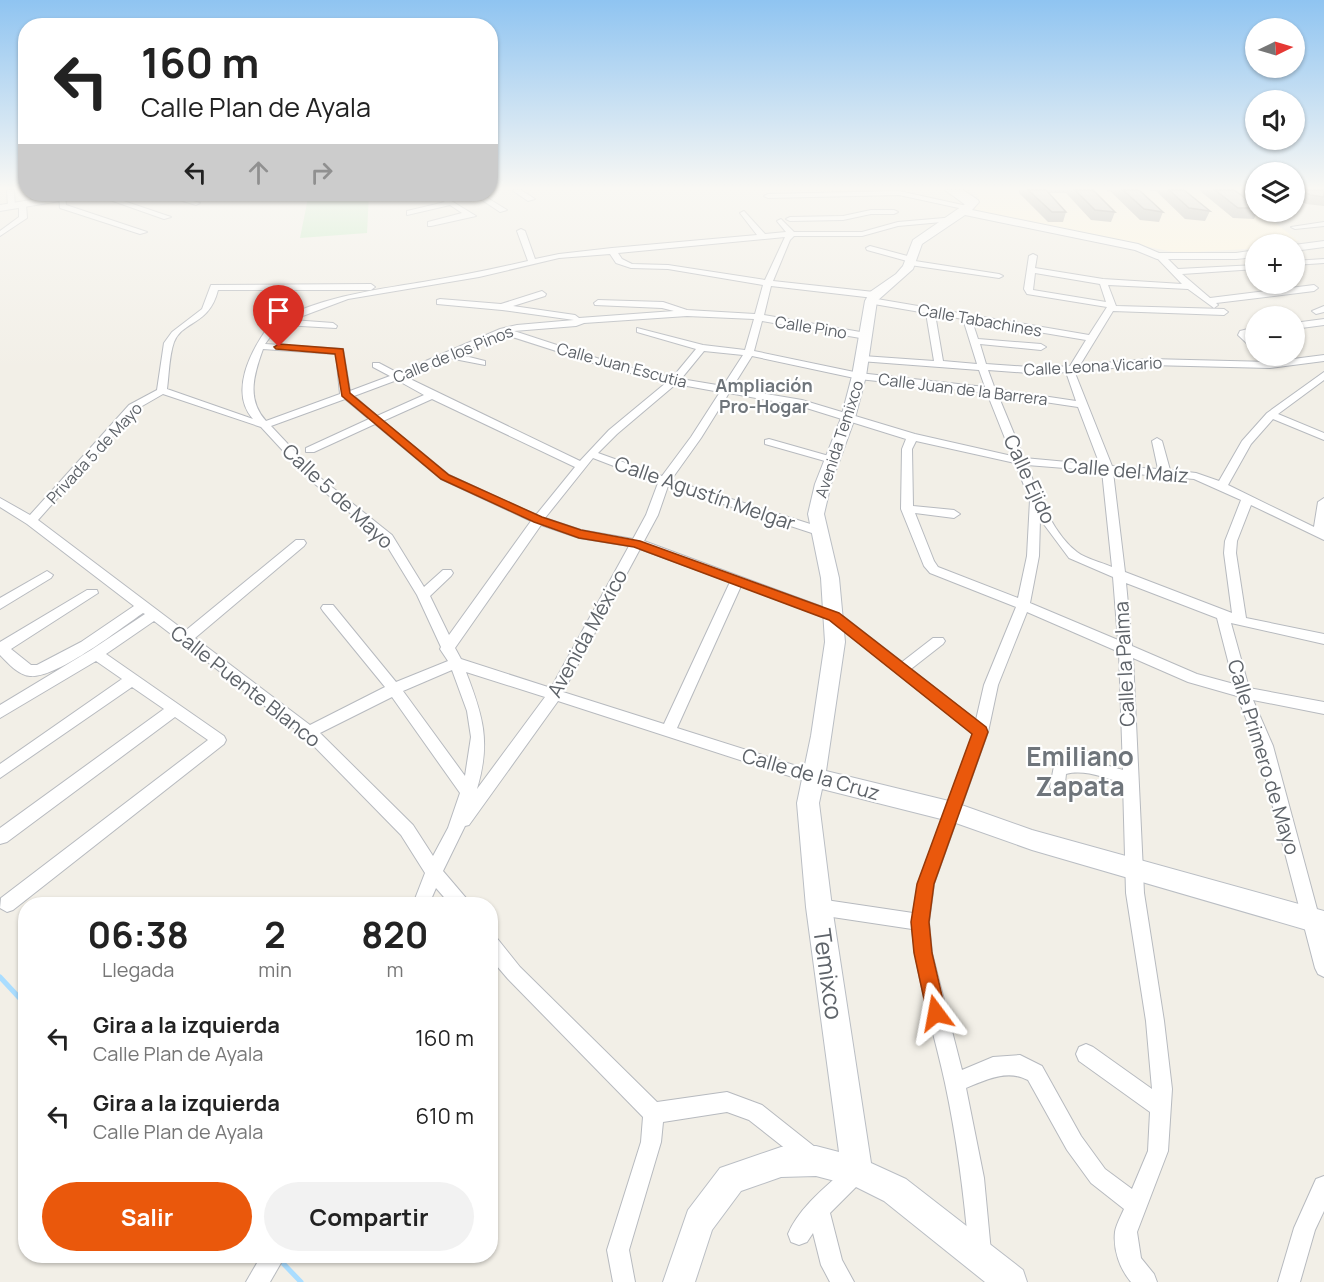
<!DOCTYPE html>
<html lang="es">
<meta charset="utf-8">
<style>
:root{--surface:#fff;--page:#f2f2f2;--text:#222;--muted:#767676;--accent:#ea580c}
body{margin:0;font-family:Manrope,sans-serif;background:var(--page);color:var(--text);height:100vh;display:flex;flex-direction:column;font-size:22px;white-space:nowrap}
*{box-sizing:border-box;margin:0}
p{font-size:20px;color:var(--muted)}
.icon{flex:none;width:33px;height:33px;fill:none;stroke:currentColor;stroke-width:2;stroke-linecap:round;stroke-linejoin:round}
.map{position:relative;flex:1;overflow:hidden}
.sheet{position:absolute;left:18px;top:897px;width:480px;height:366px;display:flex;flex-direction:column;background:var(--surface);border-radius:24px;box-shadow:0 2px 4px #0004}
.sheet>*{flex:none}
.top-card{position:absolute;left:18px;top:18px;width:480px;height:183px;border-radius:24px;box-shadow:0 2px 4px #0004;background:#fff;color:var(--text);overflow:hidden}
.needle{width:39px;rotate:85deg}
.tools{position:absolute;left:1245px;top:18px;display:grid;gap:12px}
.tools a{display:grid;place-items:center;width:60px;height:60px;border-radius:50%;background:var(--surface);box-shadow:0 2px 4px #0004;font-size:30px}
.pin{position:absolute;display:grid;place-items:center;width:51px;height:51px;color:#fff;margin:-62px -26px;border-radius:50% 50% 50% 0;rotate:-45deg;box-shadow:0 0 6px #0007}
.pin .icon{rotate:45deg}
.me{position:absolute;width:66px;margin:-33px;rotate:347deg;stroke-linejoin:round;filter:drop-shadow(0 0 4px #0008)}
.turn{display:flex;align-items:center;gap:21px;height:126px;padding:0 24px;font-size:27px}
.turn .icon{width:78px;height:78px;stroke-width:2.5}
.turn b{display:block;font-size:42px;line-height:51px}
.lanes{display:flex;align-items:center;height:57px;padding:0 24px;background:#0003;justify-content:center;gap:30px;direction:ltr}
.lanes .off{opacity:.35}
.eta{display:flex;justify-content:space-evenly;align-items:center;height:102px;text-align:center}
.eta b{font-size:36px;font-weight:700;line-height:42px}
.action{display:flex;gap:12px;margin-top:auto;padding:12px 24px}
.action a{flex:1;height:69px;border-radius:36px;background:var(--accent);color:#fff;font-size:24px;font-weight:700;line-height:69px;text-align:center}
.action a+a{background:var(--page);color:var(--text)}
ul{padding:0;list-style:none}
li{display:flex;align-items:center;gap:18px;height:78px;padding:0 24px}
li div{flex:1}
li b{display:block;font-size:22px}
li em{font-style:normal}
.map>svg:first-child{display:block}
.commercial{fill:#fff6df}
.green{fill:#c3ebc2}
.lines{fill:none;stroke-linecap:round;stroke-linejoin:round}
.stream{stroke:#adf;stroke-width:5}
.street-casing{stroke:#b7babf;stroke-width:2}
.secondary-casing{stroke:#babec4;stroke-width:2}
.street{fill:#fff;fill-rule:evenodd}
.secondary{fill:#fff;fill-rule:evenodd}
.wall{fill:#b0aea9}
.building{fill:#cdcac4;stroke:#908d89;stroke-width:1.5}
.route{fill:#ea580c;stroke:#983908;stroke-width:1.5}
.labels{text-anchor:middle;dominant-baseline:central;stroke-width:4.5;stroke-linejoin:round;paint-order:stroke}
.far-street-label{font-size:16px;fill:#5e6369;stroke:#fff}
.far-neighbourhood-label{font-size:18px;font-weight:bold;fill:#6f757b;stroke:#fff}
.street-label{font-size:20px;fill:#5e6369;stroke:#fff}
.near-street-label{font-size:24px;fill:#5e6369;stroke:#fff}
.district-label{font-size:26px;font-weight:bold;fill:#6f757b;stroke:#fff}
</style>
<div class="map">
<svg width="1324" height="1282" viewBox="0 0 1324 1282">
<rect width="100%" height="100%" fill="#f2efe7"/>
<polygon class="commercial" points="975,190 1255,190 1256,212 1262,212 1298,241 1256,244 1255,248 1246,249 1178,253 973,211 979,196"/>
<polygon class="green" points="369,194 367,233 300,238 308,198"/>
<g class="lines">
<g class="stream">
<polyline points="0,977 26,1005"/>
<polyline points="276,1256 301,1282"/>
</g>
<g class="street-casing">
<g id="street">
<polygon points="7,190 14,190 15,208 8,206"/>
<polygon points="512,190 521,190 535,199 528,201"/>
<polygon points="945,190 953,190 975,205 968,210 899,195 768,198 764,196 768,194 899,191 967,206"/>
<polygon points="93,194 103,194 171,217 164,219"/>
<polygon points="160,194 170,194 200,203 196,205"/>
<polygon points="432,194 440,194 476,216 431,226 428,226 428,222 462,213 450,205 407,215 407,211 445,202"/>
<polygon points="473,194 481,194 507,210 500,212"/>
<polygon points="59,195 65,195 66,205 147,232 140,234 60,208"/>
<polygon points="19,202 26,204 27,218 0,236 0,231 19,217"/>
<polygon points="871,210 894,210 898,212 894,214 871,214 843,220 790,221 786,219 790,217 843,216"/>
<path d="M744,211L765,234L786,232L777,221L781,219L794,232H862L898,222L956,217V221H953L898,226L862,236H794L790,240L773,281L874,292L878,295L874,298L771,286L764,315L866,333L871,336L866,339L762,321L754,351L859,373L985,387L979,370L860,361L858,359L863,356L934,361L926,313L868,303L867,301L871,298L1089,335L1107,307L1027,294L1024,289L1029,256L1033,254L1037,256L1035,268L1103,279L1182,284L1157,258V254H1163L1178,269L1256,265V269L1182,274L1210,298L1314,285L1318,288L1314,291L1216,303L1218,305L1214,308L1188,289L1108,285L1116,306L1224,309L1228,312L1224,315L1113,311L1080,365L1150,359L1270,362L1324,355V361L1270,368L1150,365L1076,371L1075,373L1112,466L1158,469L1152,441L1157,438L1162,441L1170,470L1196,473L1219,481L1242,441L1267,413L1324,372V380L1278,414L1324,433V440L1273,419L1251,444L1228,485L1314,527L1318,502L1324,498V540L1251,505L1237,541L1236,553L1246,618L1324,634V644L1231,623L1249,688L1324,702V714L1253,700L1273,746L1324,935V977L1318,974L1315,968L1257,746L1237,696L1188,682L1133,658L1144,893L1164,1021L1172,1089L1168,1151L1137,1232L1141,1258L1154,1274L1157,1282H1131C1120,1269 1113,1250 1115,1232C1116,1225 1121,1216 1124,1209L1091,1183L1067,1150L1028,1080C1007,1069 986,1080 966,1088L984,1178L991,1252L988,1260L980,1263L972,1260L969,1252C964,1195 957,1139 945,1083C934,1032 917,981 912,929L819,915L813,913L810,907L813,901L819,899L913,913L918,884L973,734L829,619L741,586L677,728L819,773L822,778L819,783L814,784L558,701L469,825L465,826L443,871L466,898L468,904H450L436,888L429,904H413L425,873L401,835L304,736L154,621L106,654L224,736L226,740L224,744L13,910L7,912L0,908L1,898L208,740L175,717L7,842L0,844V828L164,709L132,687L0,778V764L122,679L96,661L0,718V705L91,650L145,614L143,613C121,628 56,679 30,676C18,675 8,663 0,655V642L87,590H97L98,593L11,649L31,665H37L81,642L134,606L27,524L0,507V498L30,515L129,405L157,390L164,343L172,332L202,309L211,285L371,284L375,287L371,290H218C209,326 183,320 174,342C169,356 169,375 167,389L253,419C229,392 251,351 268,327L265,299L272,301L276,321C322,297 373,290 423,282C459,276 493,269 528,261L517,231L521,229L525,231L535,259L559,254L612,248L757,235L740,213ZM785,237L765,280L668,265L632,264L622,259L618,253ZM610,254L616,263L631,268L668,269L763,285L755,314L687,310L663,302L598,300L594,303L595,305L662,308L674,311L579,318L575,315L513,306L545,296L546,294L542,291L501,304L440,299L437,300V304L502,310L574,320L517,325L500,329L398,373L379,363H373V367L390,376L350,391L343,349L265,344L276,329L284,325L336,328L337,326L333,323L292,320L348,299L479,277L559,258ZM1035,273L1100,284L1106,302L1033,290ZM935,314L963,319L977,364L943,361ZM687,316L754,319L745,350L703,345L637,328V332L696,349L672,378L609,362L514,331L576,326L584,323ZM972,321L1086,340L1070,366L1043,368L986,364L980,344L1041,350L1046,347L1041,344L978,339ZM503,334L603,366L667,382L609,430L580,461L406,377L449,358L485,365V361L457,354ZM263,349L336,354L340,394L266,421C246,399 254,374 263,349ZM704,351L743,355L723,386L681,379ZM752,356L859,379L987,393L1012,456L915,434L802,400L732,388ZM988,370L1043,374L1066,372L1076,401L995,389ZM397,380L424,395L377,416L354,396ZM676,384L720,392L691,437L662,476L598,453L617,434ZM729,393L800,406L906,439L902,449L901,509L924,566L930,573L1016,607L984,685L976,720L911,669L943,644L945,641L943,638H933L902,662L839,613L644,541L658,515L668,486L815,534H823L825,531L823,528L671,480L701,438ZM163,394L261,427L310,480L384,541L417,595L441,647L440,649L448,661L396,682L333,605H323L321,608L323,611L385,687L310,725L195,638L304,546L306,543L304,540H296L185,631L38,520L137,409ZM998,395L1078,407L1100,465L1024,458ZM345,399L369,419L306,448V452H314L375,424L441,479L531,521L449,635L430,596L451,576L453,573L451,570H443L424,587L392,535L318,476L271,426ZM432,399L575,467L536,515L449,475L383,421ZM916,441L1015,463L1030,500L1027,556L1018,598L938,567L934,561L915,513L954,518L960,514L954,510L913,506L912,449ZM593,458L658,483L646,515L633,539L581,530L545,518ZM1027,465L1102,471L1112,567C1101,562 1086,559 1077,552C1051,532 1038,493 1027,465ZM1113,472L1194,479L1241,500L1225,541L1224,553L1232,613L1125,572ZM1040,519L1069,558L1113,577L1118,640L1030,603L1039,556ZM541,525L579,538L629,546L551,688L461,659L455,648ZM640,549L730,582L664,724L563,692ZM1126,583L1217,618L1234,684L1197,674L1132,646ZM1027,612L1119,652L1123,770C1099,763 1077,755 1054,766L1050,787L1052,792L1058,794L1064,792L1066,774C1085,769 1105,778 1123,783L1126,893L1146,1021L1152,1089L1093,1047L1086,1044L1079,1047L1076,1054L1079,1061L1150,1112L1148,1151L1132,1189L1105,1169L1081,1136L1042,1066L1020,1055L993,1057L962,1070L932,953L929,922L934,884L988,732L998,685ZM452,670L467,711L471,737L465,776L403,691ZM466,672L545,697L477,789C491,742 483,716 466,672ZM392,697L460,793L448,828L433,856L413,825L320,733Z"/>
<polygon points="1324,222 1324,226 1295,229 1291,227"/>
<polygon points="870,246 915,258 915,261 999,274 1003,276 999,278 910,265 906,263 907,261 867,250 866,248"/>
<polygon points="1324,259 1324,263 1294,265 1294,261"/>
<polygon points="1324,306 1324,312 1316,314 1312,311"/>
<polygon points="1324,319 1324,325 1294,329 1294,323"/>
<polygon points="1256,327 1256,333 1248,335 1256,343 1256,352 1238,335 1240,331"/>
<polygon points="769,439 836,458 837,460 832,463 765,444 765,440"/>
<polygon points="47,571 53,575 51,578 0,609 0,598"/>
<polygon points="490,935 496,937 520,967 657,1102 727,1092 762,1105 820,1151 823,1158 820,1165 813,1168 806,1165 749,1120 727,1112 663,1122 661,1142 629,1250 635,1282 613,1282 607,1250 641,1142 643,1117 508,979 490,958"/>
<path d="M857,1161L864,1165L868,1172L864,1179L830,1213L842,1260L854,1282H830L821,1265L813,1233L807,1242L799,1245L791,1242L788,1234C800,1206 828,1185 850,1165Z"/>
<polygon points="1324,1176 1324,1211 1315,1230 1300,1282 1278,1282 1294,1228 1316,1179"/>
<polygon points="261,1256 285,1256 270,1282 246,1282"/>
</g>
</g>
<g class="secondary-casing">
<g id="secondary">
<polygon points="952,190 963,190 978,200 979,202 972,210 1138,244 1159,253 1236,253 1256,250 1256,257 1236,259 1157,259 1135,250 965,215 922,244 913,269 877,301 866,376 855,418 831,484 824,514 839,578 845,642 826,771 953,802 1032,830 1324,911 1324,935 1032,850 953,822 822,789 819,803 832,907 871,1163 906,1179 1023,1270 1027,1282 985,1282 884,1201 854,1186 816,1176 781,1177 741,1191 712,1230 695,1282 663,1282 688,1210 720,1168 781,1147 816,1146 839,1152 806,907 797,803 811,736 825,642 821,578 808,514 815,484 841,418 852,376 865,301 870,292 896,274 903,266 913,240 968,202"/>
<polygon points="68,194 89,194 84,197 0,211 0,205"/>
<polygon points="1324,241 1324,247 1294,251 1294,245"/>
</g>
</g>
<use href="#street" class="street"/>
<use href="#secondary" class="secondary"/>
</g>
<g class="wall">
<polygon points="1019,190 1093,190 1115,212 1111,222 1091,220 1066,193 1049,193 1066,212 1063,222 1048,222 1019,193"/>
<polygon points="1107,190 1139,190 1163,212 1159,222 1140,220 1110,191 1107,192"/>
<polygon points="1151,190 1184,190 1210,211 1205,221 1185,219 1156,191 1150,191"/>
<polygon points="1199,190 1234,190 1241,195 1240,190 1256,190 1256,199 1243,196 1256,206 1256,212 1257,212 1254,219 1233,218"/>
<polygon points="1294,190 1324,190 1324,206 1306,204 1294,196"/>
</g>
<g class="building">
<polygon points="1028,190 1046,190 1066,212 1052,212"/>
<polygon points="1075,190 1093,190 1115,212 1095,210"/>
<polygon points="1123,190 1139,190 1163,212 1144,209"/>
<polygon points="1169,190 1184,190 1210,211 1189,208"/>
<polygon points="1215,190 1234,190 1256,206 1256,208 1238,208"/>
<polygon points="1301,190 1324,190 1324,197 1310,195"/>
</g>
<linearGradient id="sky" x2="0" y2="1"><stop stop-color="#8fc4f1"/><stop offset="0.51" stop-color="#f9f8f4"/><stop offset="1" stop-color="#f9f8f4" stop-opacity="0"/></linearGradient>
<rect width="1324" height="369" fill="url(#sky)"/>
<polygon class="route" points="279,344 343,349 350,393 449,475 542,517 581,530 640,541 839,613 986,727 988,732 934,884 929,922 932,953 946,1013 943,1019 936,1022 930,1019 927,1013 914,953 911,922 917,884 972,734 829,620 634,547 579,538 534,522 441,479 342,396 335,354 276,349 274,347"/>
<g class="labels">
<g class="far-street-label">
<text transform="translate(980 320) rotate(10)">Calle Tabachines</text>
<text transform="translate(811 327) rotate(9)">Calle Pino</text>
<text transform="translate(453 354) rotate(-22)">Calle de los Pinos</text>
<text transform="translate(622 365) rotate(15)">Calle Juan Escutia</text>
<text transform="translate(1093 366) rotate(-3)">Calle Leona Vicario</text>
<text transform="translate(963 389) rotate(7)">Calle Juan de la Barrera</text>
<text transform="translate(839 439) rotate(-72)">Avenida Temixco</text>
<text transform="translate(94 453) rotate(-47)">Privada 5 de Mayo</text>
</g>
<g class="far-neighbourhood-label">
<text x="764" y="385">Ampliación<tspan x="764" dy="21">Pro-Hogar</tspan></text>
</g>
<g class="street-label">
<text transform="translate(1126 470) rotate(5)">Calle del Maíz</text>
<text transform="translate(1030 479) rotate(65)">Calle Ejido</text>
<text transform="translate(705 493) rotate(19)">Calle Agustín Melgar</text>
<text transform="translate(338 496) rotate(43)">Calle 5 de Mayo</text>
<text transform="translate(587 633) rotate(-61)">Avenida México</text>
<text transform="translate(1124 664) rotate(-93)">Calle la Palma</text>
<text transform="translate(246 686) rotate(38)">Calle Puente Blanco</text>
<text transform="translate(1264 757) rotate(73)">Calle Primero de Mayo</text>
<text transform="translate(811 774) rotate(16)">Calle de la Cruz</text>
</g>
<g class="near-street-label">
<text transform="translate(829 974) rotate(82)">Temixco</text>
</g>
<g class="district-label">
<text x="1080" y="756">Emiliano<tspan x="1080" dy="30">Zapata</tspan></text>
</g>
</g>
</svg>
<div class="tools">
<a><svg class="needle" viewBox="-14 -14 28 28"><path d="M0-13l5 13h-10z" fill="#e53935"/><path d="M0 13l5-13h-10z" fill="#767676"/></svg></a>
<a><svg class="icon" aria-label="sound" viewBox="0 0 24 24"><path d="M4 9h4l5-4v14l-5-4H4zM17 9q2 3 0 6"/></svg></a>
<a><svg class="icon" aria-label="layers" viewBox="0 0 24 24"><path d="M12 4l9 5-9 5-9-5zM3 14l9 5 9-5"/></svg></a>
<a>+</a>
<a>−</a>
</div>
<div class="pin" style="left:279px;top:347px;background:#d93025"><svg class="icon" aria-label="arrive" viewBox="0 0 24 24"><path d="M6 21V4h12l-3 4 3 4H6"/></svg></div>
<svg class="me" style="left:936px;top:1013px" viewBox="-20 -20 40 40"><path d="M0-17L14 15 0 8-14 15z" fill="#ea580c" stroke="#fff" stroke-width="4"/></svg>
<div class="top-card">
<div class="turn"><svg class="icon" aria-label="left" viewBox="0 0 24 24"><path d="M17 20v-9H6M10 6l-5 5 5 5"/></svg><div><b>160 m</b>Calle Plan de Ayala</div></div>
<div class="lanes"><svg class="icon" aria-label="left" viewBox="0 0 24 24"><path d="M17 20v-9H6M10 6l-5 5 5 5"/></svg><svg class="icon off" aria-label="ahead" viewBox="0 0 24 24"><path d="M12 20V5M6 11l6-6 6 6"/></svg><svg class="icon off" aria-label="right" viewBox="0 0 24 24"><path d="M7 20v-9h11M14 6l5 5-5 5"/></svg></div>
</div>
<section class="sheet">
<div class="eta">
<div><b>06:38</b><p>Llegada</p></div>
<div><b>2</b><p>min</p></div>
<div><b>820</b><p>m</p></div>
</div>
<ul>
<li><svg class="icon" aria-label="left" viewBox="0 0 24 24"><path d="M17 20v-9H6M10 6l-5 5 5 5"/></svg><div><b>Gira a la izquierda</b><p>Calle Plan de Ayala</p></div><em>160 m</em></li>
<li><svg class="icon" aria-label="left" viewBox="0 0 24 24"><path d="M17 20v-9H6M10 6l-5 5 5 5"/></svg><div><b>Gira a la izquierda</b><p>Calle Plan de Ayala</p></div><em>610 m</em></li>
</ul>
<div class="action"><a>Salir</a><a>Compartir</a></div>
</section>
</div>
